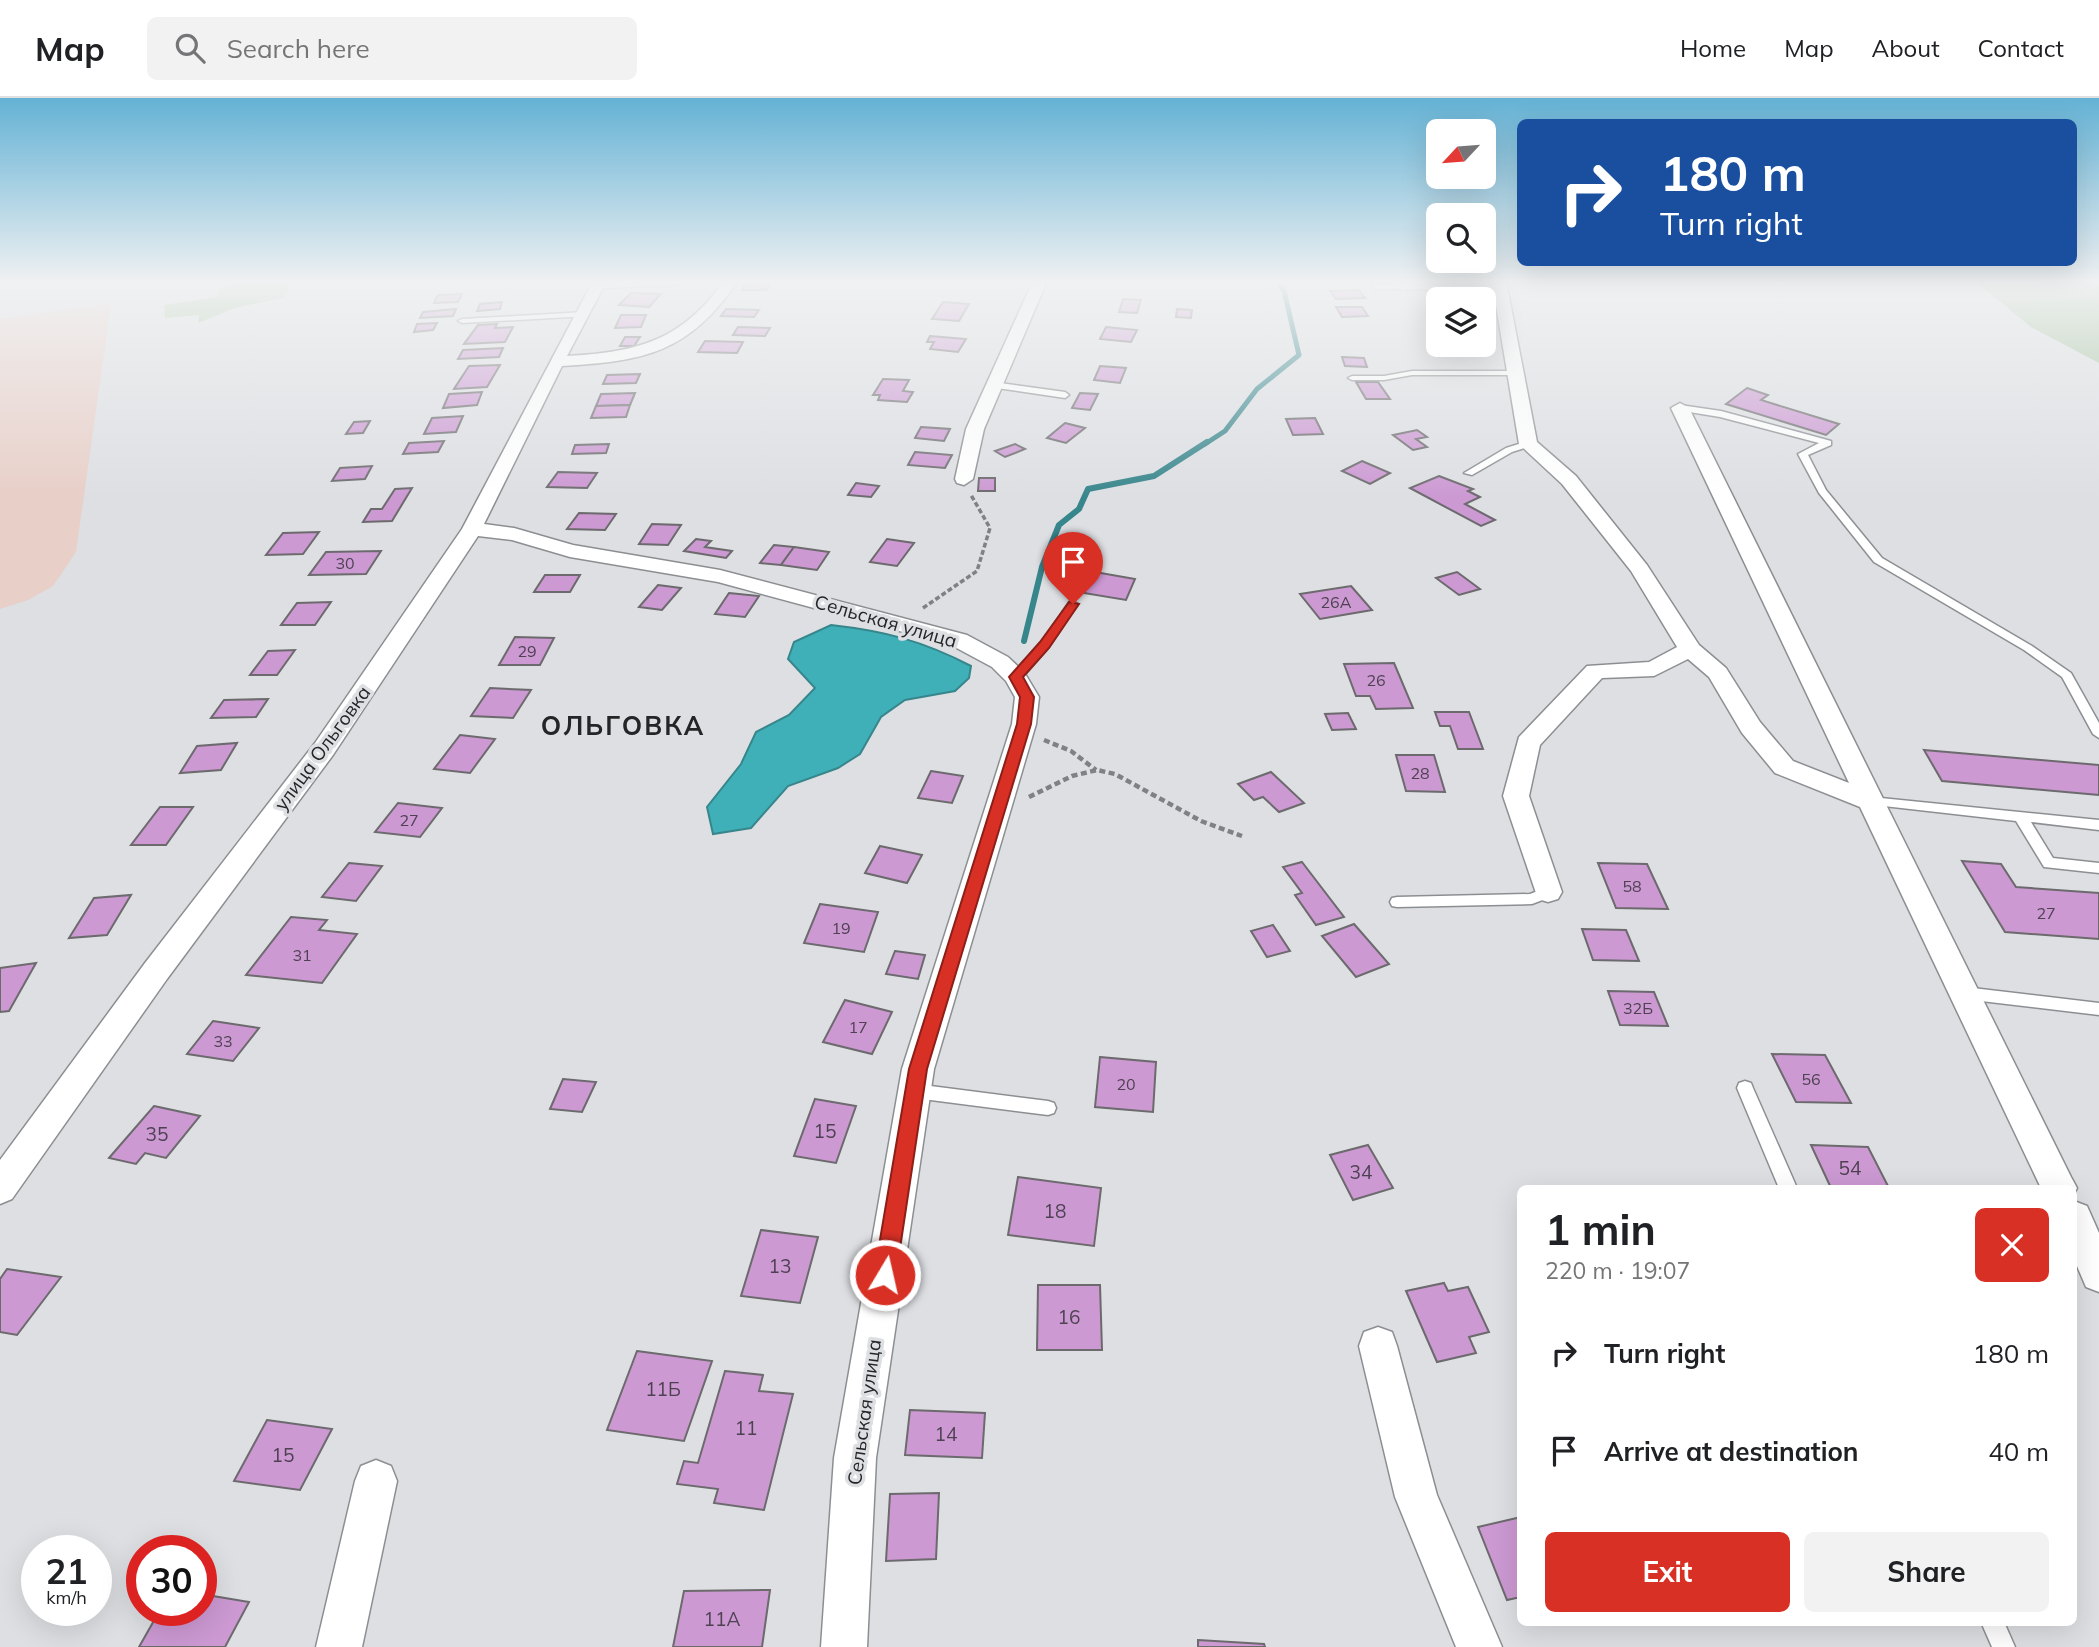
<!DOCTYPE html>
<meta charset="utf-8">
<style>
:root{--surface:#fff;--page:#f2f2f2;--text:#202124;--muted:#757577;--line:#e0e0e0;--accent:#d93025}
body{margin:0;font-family:Mulish,sans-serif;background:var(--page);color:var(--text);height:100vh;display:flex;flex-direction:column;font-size:26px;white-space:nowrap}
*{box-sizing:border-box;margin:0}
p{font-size:23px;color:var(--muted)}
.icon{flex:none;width:38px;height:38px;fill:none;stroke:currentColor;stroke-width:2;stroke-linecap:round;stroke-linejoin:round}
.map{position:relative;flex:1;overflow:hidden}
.side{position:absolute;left:1517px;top:1087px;width:560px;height:441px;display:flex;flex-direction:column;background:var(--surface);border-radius:10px;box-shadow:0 7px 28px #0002}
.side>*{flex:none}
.guide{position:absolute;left:1517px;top:21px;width:560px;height:147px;border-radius:10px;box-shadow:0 7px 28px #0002;background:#1a4fa0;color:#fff;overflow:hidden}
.needle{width:46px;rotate:244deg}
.buttons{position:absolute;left:1426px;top:21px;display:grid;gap:14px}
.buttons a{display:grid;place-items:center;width:70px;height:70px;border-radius:10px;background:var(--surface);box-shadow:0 7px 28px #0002;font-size:35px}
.speed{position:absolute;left:21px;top:1437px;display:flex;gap:14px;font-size:35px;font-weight:700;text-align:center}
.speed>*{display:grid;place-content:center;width:91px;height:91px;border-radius:50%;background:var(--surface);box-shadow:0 7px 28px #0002;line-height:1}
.speed small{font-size:18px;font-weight:400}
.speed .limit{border:10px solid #d22;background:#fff;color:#111}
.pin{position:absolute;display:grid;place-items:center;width:60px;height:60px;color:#fff;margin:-72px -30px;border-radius:50% 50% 50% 0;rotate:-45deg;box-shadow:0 0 7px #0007}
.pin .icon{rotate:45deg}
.me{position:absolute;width:77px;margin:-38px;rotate:9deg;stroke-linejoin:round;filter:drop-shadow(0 0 5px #0008)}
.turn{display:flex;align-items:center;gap:24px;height:147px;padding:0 28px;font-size:32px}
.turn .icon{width:91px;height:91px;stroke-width:2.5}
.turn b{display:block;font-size:49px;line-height:60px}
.round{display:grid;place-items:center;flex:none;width:74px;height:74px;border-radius:10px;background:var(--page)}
.overview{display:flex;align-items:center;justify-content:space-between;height:119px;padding:0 28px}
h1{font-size:42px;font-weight:700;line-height:52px}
.action{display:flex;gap:14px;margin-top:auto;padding:14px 28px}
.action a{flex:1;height:80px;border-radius:10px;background:var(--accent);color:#fff;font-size:28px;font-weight:700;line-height:80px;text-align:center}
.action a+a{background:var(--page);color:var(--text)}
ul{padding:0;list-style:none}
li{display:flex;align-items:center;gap:21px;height:98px;padding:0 28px}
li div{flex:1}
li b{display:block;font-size:26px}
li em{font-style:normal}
header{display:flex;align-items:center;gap:42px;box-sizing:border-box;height:98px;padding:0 35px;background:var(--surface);border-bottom:2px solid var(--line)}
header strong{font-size:33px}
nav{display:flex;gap:38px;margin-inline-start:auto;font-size:24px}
.search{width:490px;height:63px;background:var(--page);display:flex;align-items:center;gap:18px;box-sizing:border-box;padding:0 24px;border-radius:10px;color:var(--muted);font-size:26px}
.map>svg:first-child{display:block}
.industrial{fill:#e8cfc8}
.green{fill:#a1c199}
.water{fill:#3fafb8;stroke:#37868c;stroke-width:2}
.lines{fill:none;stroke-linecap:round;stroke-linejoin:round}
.stream-far1{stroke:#37868c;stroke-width:5}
.stream{stroke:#37868c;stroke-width:6}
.building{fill:#cc99d3;stroke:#6c6a6d;stroke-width:2}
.lane-casing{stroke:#8c8f92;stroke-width:3}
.street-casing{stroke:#8c8f92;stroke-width:3}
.path-far1{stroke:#808184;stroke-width:3.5;stroke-dasharray:5 2.5;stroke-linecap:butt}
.path{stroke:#808184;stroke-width:4.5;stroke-dasharray:6 3.5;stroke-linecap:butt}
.lane{fill:#fff;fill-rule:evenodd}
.street{fill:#fff;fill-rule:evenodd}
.route{fill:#d93025;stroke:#8d1f18;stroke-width:2}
.labels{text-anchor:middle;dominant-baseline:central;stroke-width:7;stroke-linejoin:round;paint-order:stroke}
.number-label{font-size:16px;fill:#4e4252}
.street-label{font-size:19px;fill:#242527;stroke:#dddfe3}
.near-number-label{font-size:19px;fill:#4e4252}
.district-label{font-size:26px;font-weight:bold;letter-spacing:2px;fill:#242527;stroke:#dddfe3}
</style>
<header>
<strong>Map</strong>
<div class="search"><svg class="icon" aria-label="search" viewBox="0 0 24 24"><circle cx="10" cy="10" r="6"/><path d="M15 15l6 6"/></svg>Search here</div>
<nav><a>Home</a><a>Map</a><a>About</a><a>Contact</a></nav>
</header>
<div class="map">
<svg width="2099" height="1549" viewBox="0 0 2099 1549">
<rect width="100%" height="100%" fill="#dddfe3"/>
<polygon class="industrial" points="111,205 76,454 53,488 28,502 0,511 0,221"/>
<g class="green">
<polygon points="288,183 288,195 282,200 235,210 198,225 199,217 165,220 164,207 216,199 219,192 240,184"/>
<polygon points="1975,183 2099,183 2099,265 2031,229"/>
</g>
<path class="water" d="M831,527C885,533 923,543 971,568L969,580L955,593L905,602L881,619L860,656L838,670L788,688L751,730L713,736L707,709L741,666L756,634L789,617L815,590L788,561L794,544Z"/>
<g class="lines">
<polyline class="stream-far1" points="1205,346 1225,333 1257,291 1299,257 1284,193 1277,183"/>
<polyline class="stream" points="1024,543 1042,469 1059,427 1079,411 1088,391 1154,378 1207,344"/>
</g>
<g class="building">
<polygon points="746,183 771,183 767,192 742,192"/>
<polygon points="1359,192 1365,200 1336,201 1330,193"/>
<polygon points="631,195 661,196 649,209 619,207"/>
<polygon points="462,196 458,204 434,205 438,197"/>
<polygon points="1123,201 1141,202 1137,215 1119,214"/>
<polygon points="502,204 500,211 477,213 480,206"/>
<polygon points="943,204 969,206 959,223 932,221"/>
<polygon points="1336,209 1362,209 1368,218 1342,219"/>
<polygon points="456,211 453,218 420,220 423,214"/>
<polygon points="726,211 759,212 754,219 721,218"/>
<polygon points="1177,211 1192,212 1191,220 1176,219"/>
<polygon points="621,217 646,217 641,229 615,230"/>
<polygon points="437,225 433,232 414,234 417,226"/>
<polygon points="497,226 495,230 513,229 505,244 464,246 478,227"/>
<polygon points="738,229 770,230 765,238 733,237"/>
<polygon points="1106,229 1137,232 1131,244 1100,241"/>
<polygon points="930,238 966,241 958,254 930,251 934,244 927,244"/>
<polygon points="625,239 640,239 634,248 620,248"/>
<polygon points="705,243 743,244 737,255 698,254"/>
<polygon points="503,250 499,259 458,261 463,252"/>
<polygon points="1342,259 1364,260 1367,269 1345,268"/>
<polygon points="500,267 487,289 454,291 469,268"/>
<polygon points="1100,268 1126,270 1120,285 1094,282"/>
<polygon points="640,276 636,285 603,286 607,277"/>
<polygon points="883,281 909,282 903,293 913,294 907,304 878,302 880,297 873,297"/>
<polygon points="1356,284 1378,284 1390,301 1366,301"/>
<polygon points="1747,290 1768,297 1761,302 1839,326 1826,337 1726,306"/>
<polygon points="482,294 477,307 443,310 449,296"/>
<polygon points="635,295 630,307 596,308 601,296"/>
<polygon points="1080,295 1098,296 1090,312 1072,310"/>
<polygon points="630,307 626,319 591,320 596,308"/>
<polygon points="463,318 456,334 424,336 432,320"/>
<polygon points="1315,320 1323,336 1293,337 1286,321"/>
<polygon points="370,323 363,335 346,336 354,324"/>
<polygon points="1065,325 1085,330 1066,345 1047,340"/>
<polygon points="921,329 950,331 944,343 915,340"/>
<polygon points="1417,332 1427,339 1416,341 1427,349 1413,352 1393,337"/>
<polygon points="444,343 438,354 403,356 409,345"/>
<polygon points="609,346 606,355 572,356 575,347"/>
<polygon points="1015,346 1025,351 1005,359 995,353"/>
<polygon points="915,354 952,357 945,370 908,367"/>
<polygon points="1362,363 1390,375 1370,386 1342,373"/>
<polygon points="372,368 365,381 332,383 340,370"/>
<polygon points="558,374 597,375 587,390 547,389"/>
<polygon points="1439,378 1473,391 1468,393 1480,399 1465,406 1495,422 1481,428 1410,390"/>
<polygon points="979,380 995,380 995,393 978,393"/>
<polygon points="856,385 879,388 871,399 848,397"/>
<polygon points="412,390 392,423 363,424 371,411 382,411 395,391"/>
<polygon points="579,415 616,416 605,432 567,431"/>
<polygon points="652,426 681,427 668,447 639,446"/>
<polygon points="319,434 303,456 266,457 283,435"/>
<polygon points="696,441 711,443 705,449 732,453 726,460 684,453"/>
<polygon points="887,441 914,445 897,468 870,464"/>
<polygon points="774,447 794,449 781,467 760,465"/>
<polygon points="794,449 829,454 817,472 781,467"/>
<polygon points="381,453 366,476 309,477 326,454"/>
<polygon points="1095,474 1135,481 1126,502 1084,495"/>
<polygon points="1457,474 1480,491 1459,497 1436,480"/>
<polygon points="545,477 580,477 570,494 534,494"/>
<polygon points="658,487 681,490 662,512 639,509"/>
<polygon points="1351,488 1372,512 1320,521 1300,496"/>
<polygon points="729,495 759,498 745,519 715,516"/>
<polygon points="331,504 315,527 281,527 297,505"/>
<polygon points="515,539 554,540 540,567 499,567"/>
<polygon points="295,552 277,577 250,577 268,553"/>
<polygon points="1394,565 1413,610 1376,611 1370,598 1356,598 1344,566"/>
<polygon points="490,590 531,592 513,620 471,618"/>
<polygon points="268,601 256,619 211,620 224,602"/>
<polygon points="1435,614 1469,614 1483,651 1458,651 1450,628 1440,628"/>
<polygon points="1348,615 1356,631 1332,632 1325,616"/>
<polygon points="460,637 495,641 470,675 434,671"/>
<polygon points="237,645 221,672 180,675 197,648"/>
<polygon points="1924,652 2099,667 2099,697 1942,683"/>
<polygon points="1396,657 1434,657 1445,694 1406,693"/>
<polygon points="931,673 963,678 952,705 918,700"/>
<polygon points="1271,674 1304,705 1279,714 1263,699 1254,702 1238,686"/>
<polygon points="398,705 442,710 420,739 375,734"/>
<polygon points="160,709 193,709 166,747 131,747"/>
<polygon points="880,748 922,757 907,785 865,775"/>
<polygon points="1962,763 2001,766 2016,789 2099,795 2099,841 2005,834"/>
<polygon points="1302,764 1344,819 1316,827 1295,797 1302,795 1283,769"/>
<polygon points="349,765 382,768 356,803 322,799"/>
<polygon points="1598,765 1647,766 1668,811 1616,810"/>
<polygon points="131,797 107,837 69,840 94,800"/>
<polygon points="820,806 878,814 864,854 804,845"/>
<polygon points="291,819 327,822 319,832 357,836 322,885 246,877"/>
<polygon points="1354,826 1389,866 1356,879 1322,838"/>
<polygon points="1273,827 1290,853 1267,859 1251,833"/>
<polygon points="1582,831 1626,832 1639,863 1593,862"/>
<polygon points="895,853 925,857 918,881 886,876"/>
<polygon points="36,865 9,913 0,914 0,870"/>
<polygon points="1608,893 1654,894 1668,928 1620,927"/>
<polygon points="845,902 892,914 872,956 823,944"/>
<polygon points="213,923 259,930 233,963 187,956"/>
<polygon points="1772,956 1825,957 1851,1005 1796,1004"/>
<polygon points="1100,959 1156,964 1153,1014 1095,1009"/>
<polygon points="563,981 596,984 582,1014 550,1011"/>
<polygon points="815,1001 856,1008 836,1065 794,1058"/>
<polygon points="154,1008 200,1018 166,1060 145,1055 136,1066 109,1060"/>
<polygon points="1368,1047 1393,1090 1353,1102 1330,1057"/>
<polygon points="1811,1047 1868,1049 1889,1090 1831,1090"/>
<polygon points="1018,1079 1101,1090 1094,1148 1008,1137"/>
<polygon points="761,1132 818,1139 800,1205 741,1198"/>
<polygon points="7,1171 61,1179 17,1237 0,1234 0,1181"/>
<polygon points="1444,1185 1448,1193 1468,1189 1489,1234 1469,1239 1476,1255 1437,1264 1406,1193"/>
<polygon points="1038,1187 1100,1187 1102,1252 1037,1252"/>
<polygon points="637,1253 712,1263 684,1343 607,1332"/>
<polygon points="725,1273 763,1277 759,1293 793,1296 764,1412 714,1405 718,1391 677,1386 684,1363 698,1365"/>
<polygon points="910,1312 985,1315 982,1360 905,1357"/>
<polygon points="267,1322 332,1331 300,1392 234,1383"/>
<polygon points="939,1395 936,1461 886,1463 890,1396"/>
<polygon points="1521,1419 1521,1499 1507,1502 1478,1429"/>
<polygon points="770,1492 762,1549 673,1549 684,1493"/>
<polygon points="201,1496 249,1504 225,1549 139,1549 160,1512 201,1512"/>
<polygon points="1198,1542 1264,1546 1265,1549 1198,1549"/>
</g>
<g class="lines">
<g class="lane-casing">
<g id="lane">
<polygon points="1371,187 1501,188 1505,190 1501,192 1374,191"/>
<polygon points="585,214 588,214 588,218 462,225 458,223 462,221"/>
<polygon points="1412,273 1516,273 1520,275 1516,277 1412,277 1384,282 1352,282 1348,280 1352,278 1384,278"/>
<polygon points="993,284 1065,294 1069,297 1065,300 990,289 990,285"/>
<polygon points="1680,307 1721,313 1831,343 1831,347 1808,357 1826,392 1882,460 2032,548 2071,575 2099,625 2099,640 2093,636 2062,579 2024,552 1874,464 1819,395 1798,356 1819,345 1720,319 1677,312 1676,310"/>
<polygon points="1528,343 1531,344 1531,348 1512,354 1472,377 1464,375 1506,350"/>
<polygon points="1073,503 1078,506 1049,549 1020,582 1012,582 1012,576 1041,545 1069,504"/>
<polygon points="1871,699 2099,722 2099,732 2031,724 2053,760 2099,765 2099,775 2044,769 2016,723 1866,706 1864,703 1866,700"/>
<polygon points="1548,789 1555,794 1553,798 1532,806 1397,809 1392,808 1390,804 1392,800 1397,799 1530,796"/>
<polygon points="1964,889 2099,905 2099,917 1964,901 1959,899 1956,895 1959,891"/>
<polygon points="1745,983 1751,985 1753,990 1797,1090 1779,1090 1737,990 1739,985"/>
<polygon points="915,986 1048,1003 1054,1005 1056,1010 1054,1015 1048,1017 915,1000 909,998 907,993 909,988"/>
<polygon points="1981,1524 2004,1524 2015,1549 1992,1549"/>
</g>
</g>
<g class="street-casing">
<g id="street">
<path d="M593,183H686L679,187L603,190L567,258C638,254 681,243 724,183H738C688,255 646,263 562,268L484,426L514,430L573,447L720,472L967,537L1008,559L1024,574L1039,599L1036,626L934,971L876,1360L867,1549H821L834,1360L902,971L1012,626L1015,599L1006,583L992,569L951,547L718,484L570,459L512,442L478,438L333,657L167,881L12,1101L0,1106V1062L145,865L315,645L462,431Z"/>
<polygon points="1033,183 1047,183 984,331 973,381 964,387 957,385 955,381 966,331"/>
<polygon points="1492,183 1506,183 1537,344 1576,378 1647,467 1699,547 1726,570 1760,624 1793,663 1849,685 1671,310 1680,305 1689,310 2071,1079 2077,1090 2074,1096 2074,1090 2041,1090 1860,709 1775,675 1742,635 1709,579 1688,561 1654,578 1602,580 1540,647 1529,698 1562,794 1558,801 1548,804 1538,801 1503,698 1519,639 1587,568 1649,564 1677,549 1631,473 1562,386 1519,346"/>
<polygon points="2074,1103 2087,1108 2099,1135 2099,1194 2086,1189 2074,1161"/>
<polygon points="1378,1229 1392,1234 1397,1248 1437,1397 1502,1549 1456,1549 1395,1399 1359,1248 1364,1234"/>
<polygon points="376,1362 391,1368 397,1383 362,1549 316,1549 355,1383 361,1368"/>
</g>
</g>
<polyline class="path-far1" points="923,510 977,473 990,430 971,397"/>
<g class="path">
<polyline points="1044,642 1071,653 1096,672"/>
<polyline points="1029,699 1072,678 1097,672 1115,676 1201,723 1242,738"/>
</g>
<use href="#lane" class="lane"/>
<use href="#street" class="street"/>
</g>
<linearGradient id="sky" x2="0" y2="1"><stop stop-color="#64b2d5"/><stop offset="0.46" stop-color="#f0f1f2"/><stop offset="1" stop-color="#f0f1f2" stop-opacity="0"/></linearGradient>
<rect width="2099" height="400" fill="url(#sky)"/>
<polygon class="route" points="1069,504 1079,506 1049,550 1023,579 1034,599 1031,626 927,971 896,1177 892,1184 885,1187 877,1184 874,1177 909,971 1017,626 1020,599 1009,579 1040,544"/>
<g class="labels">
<g class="number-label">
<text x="345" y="465">30</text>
<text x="1336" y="504">26А</text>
<text x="527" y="553">29</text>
<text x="1376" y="582">26</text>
<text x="1420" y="675">28</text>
<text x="409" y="722">27</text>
<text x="1632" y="788">58</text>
<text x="2046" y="815">27</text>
<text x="841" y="830">19</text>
<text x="302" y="857">31</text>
<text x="1638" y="910">32Б</text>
<text x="858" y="929">17</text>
<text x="223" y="943">33</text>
<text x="1811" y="981">56</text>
<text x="1126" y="986">20</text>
</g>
<g class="street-label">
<text transform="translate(886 523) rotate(16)">Сельская улица</text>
<text transform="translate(322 650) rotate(-54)">улица Ольговка</text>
<text transform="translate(864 1314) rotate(-82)">Сельская улица</text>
</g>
<g class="near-number-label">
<text x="825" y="1033">15</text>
<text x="157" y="1036">35</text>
<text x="1850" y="1070">54</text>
<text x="1361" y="1074">34</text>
<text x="1055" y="1113">18</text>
<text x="780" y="1168">13</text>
<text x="1069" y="1219">16</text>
<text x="663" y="1291">11Б</text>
<text x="746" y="1330">11</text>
<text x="946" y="1336">14</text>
<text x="283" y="1357">15</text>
<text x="722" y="1521">11А</text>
</g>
<g class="district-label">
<text x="623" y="627">ОЛЬГОВКА</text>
</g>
</g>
</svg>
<div class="buttons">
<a><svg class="needle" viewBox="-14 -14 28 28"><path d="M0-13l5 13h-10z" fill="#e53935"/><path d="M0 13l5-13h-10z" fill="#757577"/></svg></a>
<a><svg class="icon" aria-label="search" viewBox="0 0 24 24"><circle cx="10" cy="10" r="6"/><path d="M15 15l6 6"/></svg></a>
<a><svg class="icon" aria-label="layers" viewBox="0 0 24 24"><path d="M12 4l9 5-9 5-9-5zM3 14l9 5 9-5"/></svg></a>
</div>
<div class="speed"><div>21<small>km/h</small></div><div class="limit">30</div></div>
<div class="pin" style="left:1073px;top:506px;background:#d93025"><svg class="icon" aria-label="arrive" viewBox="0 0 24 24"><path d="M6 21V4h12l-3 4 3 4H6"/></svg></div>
<svg class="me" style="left:885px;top:1177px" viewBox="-20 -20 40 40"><circle r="17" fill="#d93025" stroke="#fff" stroke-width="3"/><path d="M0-11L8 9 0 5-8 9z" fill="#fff"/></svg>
<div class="guide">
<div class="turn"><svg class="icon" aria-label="right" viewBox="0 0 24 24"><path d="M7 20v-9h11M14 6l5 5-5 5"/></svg><div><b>180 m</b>Turn right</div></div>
</div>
<section class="side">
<div class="overview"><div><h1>1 min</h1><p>220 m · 19:07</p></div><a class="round" style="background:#d93025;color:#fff"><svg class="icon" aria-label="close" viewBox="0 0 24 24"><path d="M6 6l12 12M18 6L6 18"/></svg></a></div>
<ul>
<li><svg class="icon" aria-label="right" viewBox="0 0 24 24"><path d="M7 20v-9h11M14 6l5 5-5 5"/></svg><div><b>Turn right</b></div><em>180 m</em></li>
<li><svg class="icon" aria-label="arrive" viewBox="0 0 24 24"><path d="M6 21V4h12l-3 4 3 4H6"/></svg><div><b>Arrive at destination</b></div><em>40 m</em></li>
</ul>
<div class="action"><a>Exit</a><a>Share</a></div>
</section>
</div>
